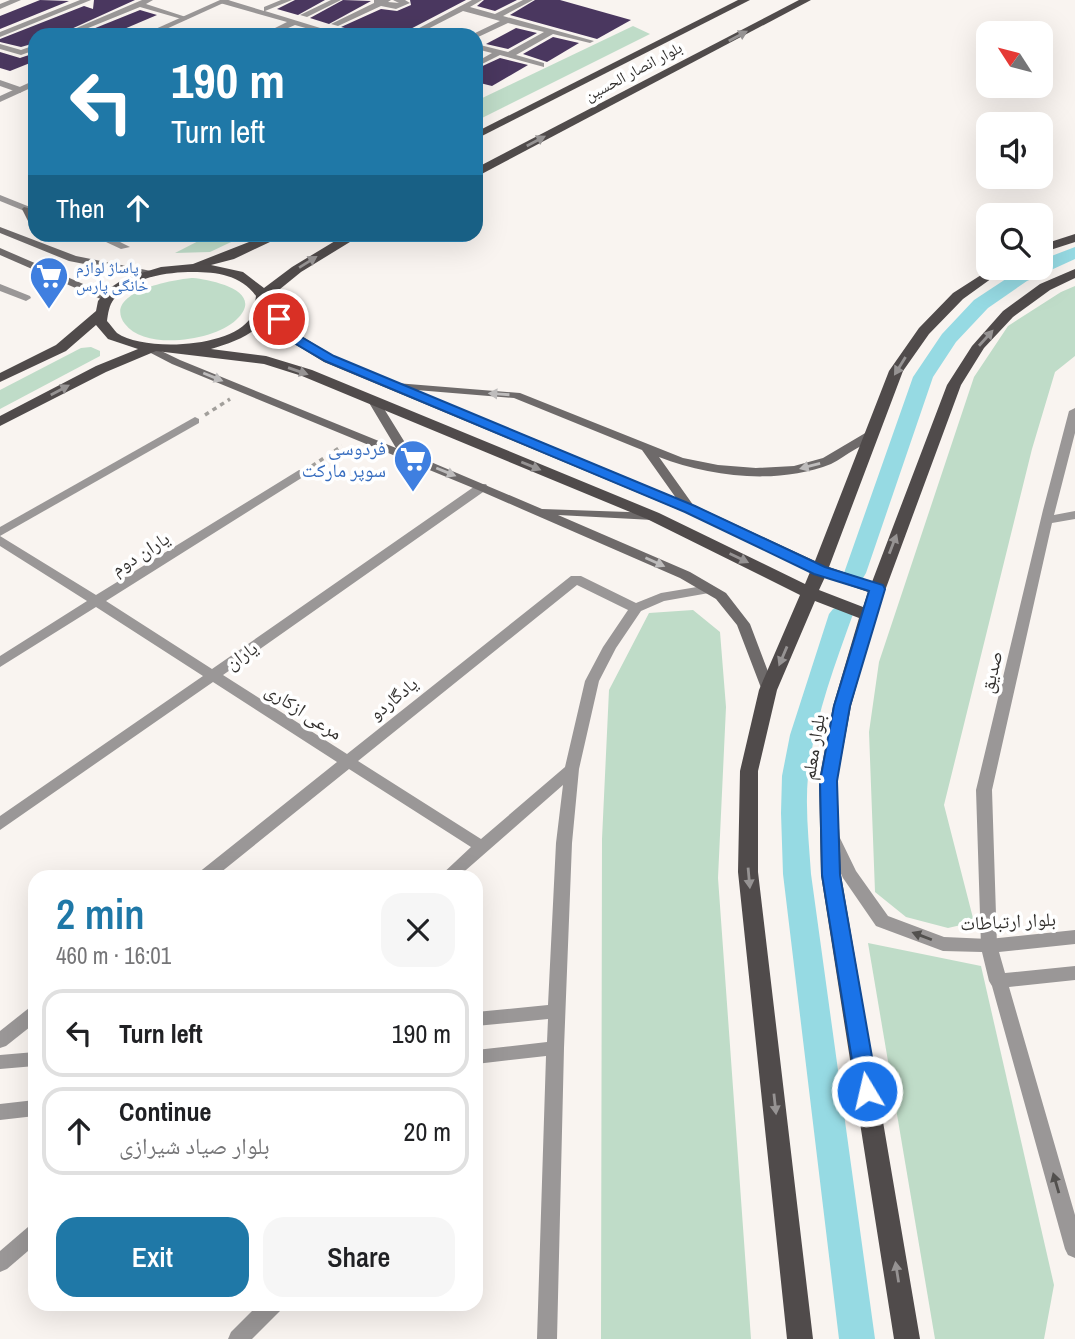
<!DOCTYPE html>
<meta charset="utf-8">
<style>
:root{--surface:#fff;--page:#f6f6f6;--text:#202124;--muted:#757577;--line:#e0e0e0;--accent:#1f78a7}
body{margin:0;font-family:"Archivo Narrow","Noto Naskh Arabic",sans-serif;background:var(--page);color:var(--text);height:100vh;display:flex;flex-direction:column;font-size:26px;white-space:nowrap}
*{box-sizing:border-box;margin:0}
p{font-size:23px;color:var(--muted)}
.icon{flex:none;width:38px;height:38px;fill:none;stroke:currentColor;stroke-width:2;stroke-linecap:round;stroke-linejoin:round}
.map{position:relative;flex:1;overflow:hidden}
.panel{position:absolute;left:28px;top:870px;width:455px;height:441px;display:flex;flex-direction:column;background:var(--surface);border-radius:21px;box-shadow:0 7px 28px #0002}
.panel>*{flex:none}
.guide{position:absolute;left:28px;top:28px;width:455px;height:214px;border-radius:21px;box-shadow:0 7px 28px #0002;background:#1f78a7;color:#fff;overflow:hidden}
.needle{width:46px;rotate:306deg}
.controls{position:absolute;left:976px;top:21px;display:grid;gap:14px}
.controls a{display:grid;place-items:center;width:77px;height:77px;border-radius:14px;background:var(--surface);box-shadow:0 7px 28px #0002;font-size:35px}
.pin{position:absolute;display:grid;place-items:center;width:60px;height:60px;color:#fff;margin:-30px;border:4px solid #fff;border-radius:50%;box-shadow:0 2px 7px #0007}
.me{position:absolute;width:77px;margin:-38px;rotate:351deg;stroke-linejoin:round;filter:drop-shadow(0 0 5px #0008)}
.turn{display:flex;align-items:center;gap:24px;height:147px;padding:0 28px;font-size:32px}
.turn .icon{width:91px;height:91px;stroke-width:2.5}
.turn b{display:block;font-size:49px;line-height:60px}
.then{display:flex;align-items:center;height:66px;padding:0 28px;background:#0003;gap:14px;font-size:26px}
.round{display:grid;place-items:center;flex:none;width:74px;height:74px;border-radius:21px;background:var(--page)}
.head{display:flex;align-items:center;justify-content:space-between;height:119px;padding:0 28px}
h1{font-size:42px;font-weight:600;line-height:52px;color:var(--accent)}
.action{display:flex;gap:14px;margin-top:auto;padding:14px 28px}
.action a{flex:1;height:80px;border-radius:21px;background:var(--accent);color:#fff;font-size:28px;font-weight:600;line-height:80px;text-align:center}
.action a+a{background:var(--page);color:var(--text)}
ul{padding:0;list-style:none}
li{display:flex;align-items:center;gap:21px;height:88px;margin:0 14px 10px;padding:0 14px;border:4px solid var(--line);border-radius:21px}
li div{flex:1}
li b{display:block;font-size:26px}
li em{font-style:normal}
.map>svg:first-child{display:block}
.green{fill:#bfdcc8}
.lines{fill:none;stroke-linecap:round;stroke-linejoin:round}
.canal{fill:#96dae3;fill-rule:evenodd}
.building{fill:#4a375f}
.path{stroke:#a29f9b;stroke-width:3.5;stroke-dasharray:4.5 4.5;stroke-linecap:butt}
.minor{fill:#9a9797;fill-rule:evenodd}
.tertiary{fill:#9a9797;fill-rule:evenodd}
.secondary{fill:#6e6a6a;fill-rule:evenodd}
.primary{fill:#504b4b;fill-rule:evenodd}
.oneway{fill:#969393}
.oneway2{fill:#bebcbc}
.oneway3{fill:#52504e}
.route{fill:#1a73e8;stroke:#114b97;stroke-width:2}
.labels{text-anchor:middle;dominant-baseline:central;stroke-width:7;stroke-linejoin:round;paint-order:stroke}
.far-street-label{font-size:16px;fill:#33312f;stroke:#fff}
.far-shop-label{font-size:16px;fill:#366cbe;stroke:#fff;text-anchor:start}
.shop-label{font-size:19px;fill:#366cbe;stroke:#fff;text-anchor:end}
.street-label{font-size:19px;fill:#33312f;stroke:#fff}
</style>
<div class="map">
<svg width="1075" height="1339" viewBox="0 0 1075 1339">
<rect width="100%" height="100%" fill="#f9f4f0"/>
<g class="green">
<polygon points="633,26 650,34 476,121 476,101"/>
<polygon points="212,234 246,235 210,252 175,253"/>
<path d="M193,278C212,280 267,291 236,320C214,341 145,351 125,324C101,292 175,279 193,278Z"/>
<polygon points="1075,286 1075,356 1055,372 1032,449 944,805 974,922 948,928 906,917 875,892 869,732 879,662 974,377 1008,326 1061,292"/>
<polygon points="91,347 100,351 100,356 0,409 0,390 81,348"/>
<polygon points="693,610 720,632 726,707 718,878 751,1339 601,1339 602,839 609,690 649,613"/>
<polygon points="868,943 981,966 1054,1285 1044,1339 935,1339"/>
</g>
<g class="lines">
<g class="canal">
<polygon points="1075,247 1075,259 1027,281 988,308 956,342 933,377 866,573 863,578 855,580 847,578 844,573 913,377 942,334 974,300 1015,273 1026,268 1041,268 1041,260"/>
<path d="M841,606L849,609L853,614C834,667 814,720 808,776C805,809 809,842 811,874L875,1339H839L783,874L781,813L782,776L790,735L829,614L833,609Z"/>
</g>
</g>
<g class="building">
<polygon points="40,0 69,1 0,29 0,16"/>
<polygon points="94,0 135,0 58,35 35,35 35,43 21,47 0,42 0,39 84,6 93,9"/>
<polygon points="295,0 325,0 298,15 277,9"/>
<polygon points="343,0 371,1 329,24 310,18"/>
<polygon points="410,0 466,0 399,35 371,35 341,27 381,9 397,11 411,5"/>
<polygon points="484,0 517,0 495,11 477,6"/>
<polygon points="535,0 560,0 631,20 597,39 510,15"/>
<polygon points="140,10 157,15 110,35 78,35"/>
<polygon points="516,28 537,33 508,49 486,44"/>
<polygon points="553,37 579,43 547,62 523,54"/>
<polygon points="0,52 20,58 35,53 35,61 10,71 0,68"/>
<polygon points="500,58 528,65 492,86 476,82 476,69"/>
</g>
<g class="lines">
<g class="path">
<polyline points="205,415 230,399"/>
<polyline points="312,466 342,446"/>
</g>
<g class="minor">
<polygon points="10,0 21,0 0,9 0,4"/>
<polygon points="80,0 91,0 0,37 0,32"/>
<polygon points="142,0 153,0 146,4 189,18 185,20 140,7 71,35 60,35"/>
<polygon points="220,0 228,0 264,11 264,7 281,0 292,0 265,11 343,35 330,35 295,25 272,35 261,35 287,22 220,3"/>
<polygon points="331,0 341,0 307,17 300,15"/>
<polygon points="374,0 391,0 388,2 399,3 393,0 405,0 410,3 396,9 381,6 338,26 331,24 374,3"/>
<polygon points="472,0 482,0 470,7 495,14 523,0 533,0 503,16 594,41 590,43 553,34 516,55 544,63 544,67 500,55 476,67 476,62 492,53 476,49 476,44 508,52 544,32 508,23 476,38 476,35 473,34 500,21 463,11 416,35 406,35"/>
<polygon points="0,44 21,50 35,45 35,50 21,55 0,49"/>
<polygon points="0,80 23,88 24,90 20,93 0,86"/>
<polygon points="89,234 104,234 130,247 121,249"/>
<polygon points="0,284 30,296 31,298 26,301 0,291"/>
<polygon points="1075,408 1075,433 1054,515 1075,511 1075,519 1052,523 992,790 997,946 995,951 989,953 983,951 981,946 976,790 1043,510 1069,411"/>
<polygon points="195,417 199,419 199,423 0,536 0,527"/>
<path d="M299,470L303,471L305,474L303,477L106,601L212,669L478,484H486L488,487L486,490L223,675L347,754L571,576H581L636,603L661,593L709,585L716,589L709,593L664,601L641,611L616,648L599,681L579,769L572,843L564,1048L557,1339H537L546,1056L476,1064V1050L547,1042L548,1019L476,1026V1012L548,1005L556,843L563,785L458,877H439L471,847L349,769L215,877H196L198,873L337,762L213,682L0,830V816L203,676L96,607L0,667V656L87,601L0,546V536L96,595ZM577,585L628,610L603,647L585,681L565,767L481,839L358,761Z"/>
<polygon points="35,1006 35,1023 6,1046 0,1048 0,1031 29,1008"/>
<polygon points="35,1052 35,1066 0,1069 0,1055"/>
<polygon points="35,1100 35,1116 0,1120 0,1104"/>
<polygon points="35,1224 35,1245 7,1269 0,1272 0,1251 28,1227"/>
<polygon points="259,1304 283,1304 280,1311 252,1339 228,1339 231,1332"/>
</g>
<g class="tertiary">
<polygon points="220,0 230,0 153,35 142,35"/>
<polygon points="35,80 35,86 0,102 0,96"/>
<polygon points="0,195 30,207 32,209 27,212 0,201"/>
<polygon points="833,834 839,836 856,871 888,916 944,937 989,939 1075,930 1075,944 999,952 1005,973 1075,966 1075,980 1009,987 1075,1215 1075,1258 1068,1255 1065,1249 992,986 989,981 982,952 943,951 876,926 843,878 825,840 827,836"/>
</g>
<g class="secondary">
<polygon points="24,207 32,209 35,215 35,228 30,225 22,209"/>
<polygon points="0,227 76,256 151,271 156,274 151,277 69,261 0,233"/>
<polygon points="0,248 111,296 112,298 107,301 103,300 0,255"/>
<polygon points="151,346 180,360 396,448 368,401 374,398 378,399 412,454 542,509 657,513 659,516 657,519 653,520 558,515 690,572 726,593 750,624 775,690 768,695 763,693 737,625 716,599 680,578 478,490 172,364 147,351 147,347"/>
<path d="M396,383L520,393L683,458L718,465L756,468L794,466L823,458L867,432H875L877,435C871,441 862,445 854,450C847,454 839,460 831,464C778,485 710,477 659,457L696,509L690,513L686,512L642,450L514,398L392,388V384Z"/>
</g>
<g class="primary">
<polygon points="738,0 750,0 476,139 476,132"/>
<polygon points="799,0 811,0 476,177 476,168"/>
<path d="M269,234H287L234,259L211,265L243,272L264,288L292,267L340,238L347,234H363L301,272L269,298L298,334L334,356L696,506L815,561L889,371L919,328L953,293L992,268H1006L963,299L929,334L903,371L829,567L872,582L947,385L972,346L1003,311L1040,284L1075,269V278L1050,290L1013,317L984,348L961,385L876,615L851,706L837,781L841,875L920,1339H894L821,875L819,781L833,706L859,618L815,601L777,690L758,771V872L813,1339H787L738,872L740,771L759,690L800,595L647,519L302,376L264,364L156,351L106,372L0,426V416L96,366L138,349L108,339L96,325L66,351L0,382V373L56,345L96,311L98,301L107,290L125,278L161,267L193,264ZM193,272C217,272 241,275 256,296C255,302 254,312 251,317C233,348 144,352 117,333C114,330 110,324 107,321C108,314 109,305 114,299C131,277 167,272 193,272ZM266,311L288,340L324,362L684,512L810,572L805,584L659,513L312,370L266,356L211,349C232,342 260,335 266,311ZM825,577L868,592L863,607L819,590Z"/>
<polygon points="1075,234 1075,242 1041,253 1041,245"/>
</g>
</g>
<defs><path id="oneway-solid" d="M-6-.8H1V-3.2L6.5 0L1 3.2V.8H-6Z" transform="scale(1.75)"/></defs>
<g class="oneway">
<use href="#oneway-solid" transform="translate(738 36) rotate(-28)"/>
<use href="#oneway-solid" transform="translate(536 141) rotate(-28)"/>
<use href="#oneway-solid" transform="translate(308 262) rotate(-32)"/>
<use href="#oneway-solid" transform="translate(986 338) rotate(-48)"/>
<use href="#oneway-solid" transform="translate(900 366) rotate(122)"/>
<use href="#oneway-solid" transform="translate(298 371) rotate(19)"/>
<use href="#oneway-solid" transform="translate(60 390) rotate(-28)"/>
<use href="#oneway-solid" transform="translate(531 466) rotate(22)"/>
<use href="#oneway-solid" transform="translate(893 544) rotate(-69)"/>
<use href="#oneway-solid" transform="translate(739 558) rotate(26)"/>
<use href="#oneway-solid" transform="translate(783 656) rotate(113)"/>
<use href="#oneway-solid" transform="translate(749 878) rotate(85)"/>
<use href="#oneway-solid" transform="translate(775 1104) rotate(84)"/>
<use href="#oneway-solid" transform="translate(897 1272) rotate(-99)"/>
</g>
<g class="oneway2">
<use href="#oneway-solid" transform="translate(213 377) rotate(22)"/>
<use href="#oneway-solid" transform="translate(499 394) rotate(-176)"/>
<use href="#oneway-solid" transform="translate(810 466) rotate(165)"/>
<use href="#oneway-solid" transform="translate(446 472) rotate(22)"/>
<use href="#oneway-solid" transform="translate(655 562) rotate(24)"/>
</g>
<g class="oneway3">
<use href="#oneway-solid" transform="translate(922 936) rotate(-159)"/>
<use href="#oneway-solid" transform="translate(1056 1183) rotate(-106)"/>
</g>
<polygon class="route" points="279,315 283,316 298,335 334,356 695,506 825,567 883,585 885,589 850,706 837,781 840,875 878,1091 875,1097 867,1100 860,1097 857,1091 822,875 820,781 834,706 869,591 814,574 685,512 325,361 289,340 273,319"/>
<defs>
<g id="supermarket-pin" transform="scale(2.0125)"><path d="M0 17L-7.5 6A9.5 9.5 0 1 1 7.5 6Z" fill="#3f7fe0" stroke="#fff"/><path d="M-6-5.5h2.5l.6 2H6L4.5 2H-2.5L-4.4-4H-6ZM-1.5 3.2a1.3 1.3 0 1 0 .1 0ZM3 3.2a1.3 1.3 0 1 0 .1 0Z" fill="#fff"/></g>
</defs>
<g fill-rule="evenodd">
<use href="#supermarket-pin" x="49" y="276"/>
<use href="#supermarket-pin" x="413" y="459"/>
</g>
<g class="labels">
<g class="far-street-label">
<text transform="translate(633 71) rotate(-28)">بلوار انصار الحسین</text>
</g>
<g class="far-shop-label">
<text x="76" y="267">پاساژ لوازم<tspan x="76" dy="18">خانگی پارس</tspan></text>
</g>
<g class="shop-label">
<text x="386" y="448">فردوسی<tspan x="386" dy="22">سوپر مارکت</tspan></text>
</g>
<g class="street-label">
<text transform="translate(140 553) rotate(-32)">یاران دوم</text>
<text transform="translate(241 655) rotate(-35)">یاران</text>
<text transform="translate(991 672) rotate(-77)">صدیق</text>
<text transform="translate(393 698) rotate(-39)">یادگار‌دو</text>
<text transform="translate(304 711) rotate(33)">مرعی ازکاری</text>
<text transform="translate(813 747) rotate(-81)">بلوار معلم</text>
<text transform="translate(1008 921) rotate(-3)">بلوار ارتباطات</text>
</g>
</g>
</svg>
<div class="controls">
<a><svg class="needle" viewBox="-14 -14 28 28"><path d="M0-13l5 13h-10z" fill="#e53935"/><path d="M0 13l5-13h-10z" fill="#757577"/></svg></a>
<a><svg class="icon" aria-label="sound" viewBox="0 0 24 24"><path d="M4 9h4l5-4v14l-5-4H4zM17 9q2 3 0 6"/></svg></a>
<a><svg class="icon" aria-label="search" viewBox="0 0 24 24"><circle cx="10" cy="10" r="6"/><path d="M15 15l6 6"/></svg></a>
</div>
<div class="pin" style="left:279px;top:319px;background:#d93025"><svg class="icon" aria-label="arrive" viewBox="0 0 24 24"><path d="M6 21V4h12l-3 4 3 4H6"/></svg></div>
<svg class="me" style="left:867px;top:1091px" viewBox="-20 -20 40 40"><circle r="17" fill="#1a73e8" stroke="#fff" stroke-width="3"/><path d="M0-11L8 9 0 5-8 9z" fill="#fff"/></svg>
<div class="guide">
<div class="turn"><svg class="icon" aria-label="left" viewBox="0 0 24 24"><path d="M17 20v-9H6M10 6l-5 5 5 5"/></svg><div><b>190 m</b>Turn left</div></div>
<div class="then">Then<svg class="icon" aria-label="ahead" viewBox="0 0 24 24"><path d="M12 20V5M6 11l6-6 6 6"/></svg></div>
</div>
<section class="panel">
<div class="head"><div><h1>2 min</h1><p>460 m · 16:01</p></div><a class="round"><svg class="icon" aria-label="close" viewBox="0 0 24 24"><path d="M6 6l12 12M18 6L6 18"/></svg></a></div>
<ul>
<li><svg class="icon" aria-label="left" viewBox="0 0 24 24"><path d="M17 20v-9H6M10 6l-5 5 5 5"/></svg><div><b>Turn left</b></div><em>190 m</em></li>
<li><svg class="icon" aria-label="ahead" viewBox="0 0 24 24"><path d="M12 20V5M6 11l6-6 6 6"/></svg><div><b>Continue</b><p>بلوار صیاد شیرازی</p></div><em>20 m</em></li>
</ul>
<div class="action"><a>Exit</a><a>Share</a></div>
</section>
</div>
